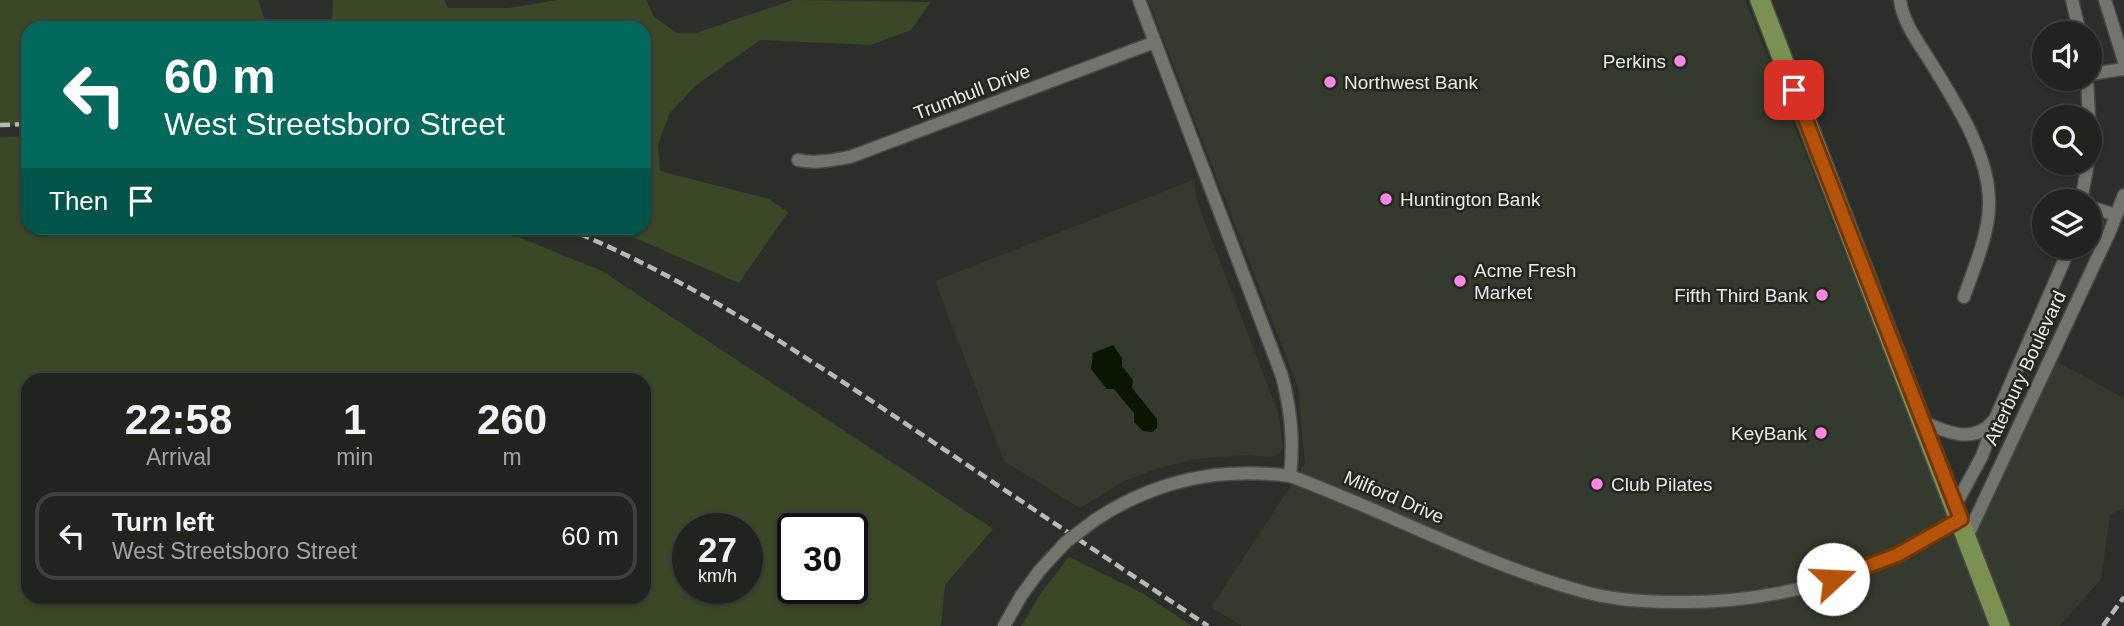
<!DOCTYPE html>
<style>
:root{--surface:#21231f;--page:#2d2f2c;--text:#f1f3f6;--muted:#a2a4a4;--line:#3e403d}
body{margin:0;font-family:Arial,sans-serif;background:var(--page);color:var(--text);height:100vh;display:flex;flex-direction:column;font-size:26px;white-space:nowrap}
*{box-sizing:border-box;margin:0}
p{font-size:23px;color:var(--muted)}
.icon{flex:none;width:38px;height:38px;fill:none;stroke:currentColor;stroke-width:2;stroke-linecap:round;stroke-linejoin:round}
.map{position:relative;flex:1;overflow:hidden}
.drawer{position:absolute;left:21px;top:373px;width:630px;height:231px;display:flex;flex-direction:column;background:var(--surface);border-radius:21px;box-shadow:0 2px 5px #0004,0 0 0 2px var(--line)}
.drawer>*{flex:none}
.top-card{position:absolute;left:21px;top:21px;width:630px;height:214px;border-radius:21px;box-shadow:0 2px 5px #0004,0 0 0 2px var(--line);background:#00695c;color:#fff;overflow:hidden}
.controls{position:absolute;left:2032px;top:21px;display:grid;gap:14px}
.controls a{display:grid;place-items:center;width:70px;height:70px;border-radius:50%;background:var(--surface);box-shadow:0 2px 5px #0004,0 0 0 2px var(--line);font-size:35px}
.speed{position:absolute;left:672px;top:513px;display:flex;gap:14px;font-size:35px;font-weight:700;text-align:center}
.speed>*{display:grid;place-content:center;width:91px;height:91px;border-radius:50%;background:var(--surface);box-shadow:0 2px 5px #0004,0 0 0 2px var(--line);line-height:1}
.speed small{font-size:18px;font-weight:400}
.speed .limit{border:4px solid #111;border-radius:10px;background:#fff;color:#111}
.pin{position:absolute;display:grid;place-items:center;width:60px;height:60px;color:#fff;margin:-30px;border-radius:14px;box-shadow:0 4px 10px #0006}
.me{position:absolute;width:77px;margin:-38px;rotate:70deg;stroke-linejoin:round;filter:drop-shadow(0 0 5px #0008)}
.turn{display:flex;align-items:center;gap:24px;height:147px;padding:0 28px;font-size:32px}
.turn .icon{width:91px;height:91px;stroke-width:2.5}
.turn b{display:block;font-size:49px;line-height:60px}
.then{display:flex;align-items:center;height:66px;padding:0 28px;background:#0003;gap:14px;font-size:26px}
.eta{display:flex;justify-content:space-evenly;align-items:center;height:119px;text-align:center}
.eta b{font-size:42px;font-weight:600;line-height:49px}
ul{padding:0;list-style:none}
li{display:flex;align-items:center;gap:21px;height:88px;margin:0 14px 10px;padding:0 14px;border:4px solid var(--line);border-radius:21px}
li div{flex:1}
li b{display:block;font-size:26px}
li em{font-style:normal}
.map>svg:first-child{display:block}
.built{fill:#353a2e}
.green{fill:#3b4827;fill-rule:evenodd}
.water{fill:#0b1600}
.lines{fill:none;stroke-linecap:round;stroke-linejoin:round}
.minor-casing{stroke:#484a45;stroke-width:15}
.primary-casing{stroke:#484a45;stroke-width:22}
.minor{stroke:#72756e;stroke-width:12}
.primary{stroke:#7a9152;stroke-width:19}
.rail{stroke:#b7bab5;stroke-width:4.5;stroke-dasharray:10 5;stroke-linecap:butt}
.minor-bridge-casing{stroke:#484a45;stroke-width:15;stroke-linecap:butt}
.minor-bridge{stroke:#72756e;stroke-width:12}
.route-casing{stroke:#753606;stroke-width:18}
.route{stroke:#b45309;stroke-width:12}
.poi-dot{fill:#fd86e1;stroke:#23251f;stroke-width:2.5}
.labels{text-anchor:middle;dominant-baseline:central;stroke-width:5;stroke-linejoin:round;paint-order:stroke}
.poi-label{font-size:19px;fill:#e9ebe7;stroke:#23251f;text-anchor:start}
.street-label{font-size:19px;fill:#e9ebe7;stroke:#23251f}
</style>
<div class="map">
<svg width="2124" height="626" viewBox="0 0 2124 626">
<rect width="100%" height="100%" fill="#2c2f29"/>
<g class="built">
<polygon points="1148,0 1745,0 1991,626 1242,626 1211,607 1305,464 1298,387"/>
<polygon points="1193,180 1200,210 1278,412 1283,448 1276,456 1270,457 1245,455 1194,459 1162,467 1124,481 1080,508 1004,461 935,281"/>
<polygon points="2050,358 2124,398 2124,509 2110,514 2101,579 2060,626 2000,626 1967,537"/>
</g>
<g class="green">
<polygon points="0,0 258,0 268,28 28,28 28,125 0,126"/>
<polygon points="333,0 444,0 448,8 509,8 558,0 646,0 654,17 677,33 696,33 793,0 931,2 911,30 871,45 760,40 695,86 669,114 658,145 660,171 769,199 788,212 739,283 612,228 644,228 644,28 334,28 332,21"/>
<path d="M28,136V228H496L602,271L993,529L945,585L941,626H0V137ZM28,380H644V597H28ZM747,528V588H688V528ZM852,528V588H793V528Z"/>
<polygon points="1069,557 1142,593 1192,626 1021,626 1041,593"/>
</g>
<polygon class="water" points="1113,345 1122,358 1122,366 1133,380 1132,388 1157,419 1157,428 1152,432 1143,431 1134,422 1134,413 1114,389 1107,389 1091,369 1093,353"/>
<g class="lines">
<g class="minor-casing">
<g id="minor">
<path d="M1139,0L1282,376C1291,411 1294,440 1290,476C1388,512 1480,563 1581,591C1611,600 1644,602 1675,602C1776,604 1876,575 1960,519"/>
<path d="M1900,0C1903,24 1921,46 1933,66C1957,105 1990,157 1989,204C1989,234 1974,268 1964,297"/>
<polyline points="2072,0 2080,33"/>
<polyline points="2105,0 2124,61"/>
<polyline points="2090,74 2124,69"/>
<polyline points="2087,79 2089,117"/>
<polyline points="2090,132 2090,146"/>
<path d="M798,160C815,164 833,160 850,157L1155,42"/>
<polyline points="2081,201 2088,163"/>
<polyline points="2090,207 2116,215"/>
<path d="M1923,422C1946,432 1975,445 1994,420"/>
<polyline points="1955,506 1982,456 1996,417 2070,247"/>
<path d="M1095,520C1156,480 1218,467 1290,476"/>
<polyline points="1967,537 2110,231 2124,195"/>
<polyline points="1004,626 1021,596 1040,570"/>
</g>
</g>
<g class="primary-casing">
<polyline id="primary" points="1760,0 2000,626"/>
</g>
<use href="#minor" class="minor"/>
<use href="#primary" class="primary"/>
<g class="rail">
<polyline points="0,125 28,124"/>
<path d="M566,228C691,280 797,351 909,426C1009,493 1108,559 1208,626"/>
<polyline points="2103,626 2124,597"/>
</g>
<g class="minor-bridge-casing">
<polyline id="minor-bridge" points="1040,570 1066,542 1095,520"/>
</g>
<use href="#minor-bridge" class="minor-bridge"/>
</g>
<g class="lines">
<g class="route-casing">
<polyline id="route" points="1794,90 1961,519 1897,555 1833,579"/>
</g>
<use href="#route" class="route"/>
</g>
<g class="poi-dot">
<circle cx="1680" cy="61" r="7"/>
<circle cx="1330" cy="82" r="7"/>
<circle cx="1386" cy="199" r="7"/>
<circle cx="1460" cy="281" r="7"/>
<circle cx="1822" cy="295" r="7"/>
<circle cx="1821" cy="433" r="7"/>
<circle cx="1597" cy="484" r="7"/>
</g>
<g class="labels">
<g class="poi-label">
<text x="1666" y="61" text-anchor="end">Perkins</text>
<text x="1344" y="82">Northwest Bank</text>
<text x="1400" y="199">Huntington Bank</text>
<text x="1474" y="270">Acme Fresh<tspan x="1474" dy="22">Market</tspan></text>
<text x="1808" y="295" text-anchor="end">Fifth Third Bank</text>
<text x="1807" y="433" text-anchor="end">KeyBank</text>
<text x="1611" y="484">Club Pilates</text>
</g>
<g class="street-label">
<text transform="translate(972 92) rotate(-21)">Trumbull Drive</text>
<text transform="translate(2025 368) rotate(-65)">Atterbury Boulevard</text>
<text transform="translate(1394 497) rotate(23)">Milford Drive</text>
</g>
</g>
</svg>
<div class="controls">
<a><svg class="icon" aria-label="sound" viewBox="0 0 24 24"><path d="M4 9h4l5-4v14l-5-4H4zM17 9q2 3 0 6"/></svg></a>
<a><svg class="icon" aria-label="search" viewBox="0 0 24 24"><circle cx="10" cy="10" r="6"/><path d="M15 15l6 6"/></svg></a>
<a><svg class="icon" aria-label="layers" viewBox="0 0 24 24"><path d="M12 4l9 5-9 5-9-5zM3 14l9 5 9-5"/></svg></a>
</div>
<div class="speed"><div>27<small>km/h</small></div><div class="limit">30</div></div>
<div class="pin" style="left:1794px;top:90px;background:#d93025"><svg class="icon" aria-label="arrive" viewBox="0 0 24 24"><path d="M6 21V4h12l-3 4 3 4H6"/></svg></div>
<svg class="me" style="left:1833px;top:579px" viewBox="-20 -20 40 40"><circle r="19" fill="#fff"/><path d="M0-13L10 11 0 6-10 11z" fill="#b45309"/></svg>
<div class="top-card">
<div class="turn"><svg class="icon" aria-label="left" viewBox="0 0 24 24"><path d="M17 20v-9H6M10 6l-5 5 5 5"/></svg><div><b>60 m</b>West Streetsboro Street</div></div>
<div class="then">Then<svg class="icon" aria-label="arrive" viewBox="0 0 24 24"><path d="M6 21V4h12l-3 4 3 4H6"/></svg></div>
</div>
<section class="drawer">
<div class="eta">
<div><b>22:58</b><p>Arrival</p></div>
<div><b>1</b><p>min</p></div>
<div><b>260</b><p>m</p></div>
</div>
<ul>
<li><svg class="icon" aria-label="left" viewBox="0 0 24 24"><path d="M17 20v-9H6M10 6l-5 5 5 5"/></svg><div><b>Turn left</b><p>West Streetsboro Street</p></div><em>60 m</em></li>
</ul>
</section>
</div>
